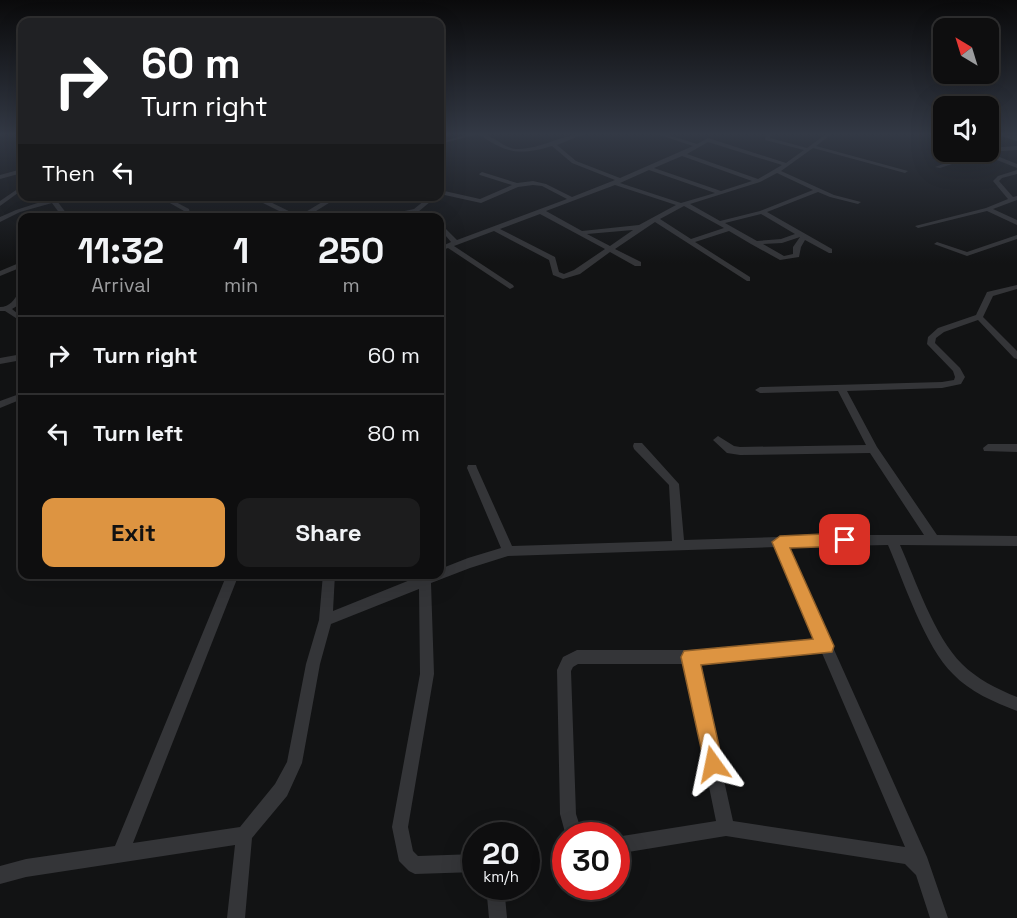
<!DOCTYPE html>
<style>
:root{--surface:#0e0e0f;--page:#1c1c1d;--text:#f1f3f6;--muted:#9b9c9e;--line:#2e2e2f;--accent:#dd9441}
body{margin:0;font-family:"Space Grotesk",sans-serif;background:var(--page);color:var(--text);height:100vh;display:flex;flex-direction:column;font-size:22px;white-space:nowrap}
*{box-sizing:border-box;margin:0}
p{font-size:20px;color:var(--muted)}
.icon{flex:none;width:33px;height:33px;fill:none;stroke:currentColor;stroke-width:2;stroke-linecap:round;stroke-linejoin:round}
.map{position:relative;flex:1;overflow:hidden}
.sheet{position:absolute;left:18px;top:213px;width:426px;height:366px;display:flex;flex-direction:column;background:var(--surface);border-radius:12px;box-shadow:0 6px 24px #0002,0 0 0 2px var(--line)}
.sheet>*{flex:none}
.hud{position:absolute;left:18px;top:18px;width:426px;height:183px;border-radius:12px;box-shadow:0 6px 24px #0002,0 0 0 2px var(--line);background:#202124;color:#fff;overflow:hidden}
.needle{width:39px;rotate:322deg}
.tools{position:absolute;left:933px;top:18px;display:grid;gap:12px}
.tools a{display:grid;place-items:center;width:66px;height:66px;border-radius:12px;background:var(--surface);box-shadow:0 6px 24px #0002,0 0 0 2px var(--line);font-size:30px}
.speed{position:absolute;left:462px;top:822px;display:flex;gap:12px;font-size:30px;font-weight:700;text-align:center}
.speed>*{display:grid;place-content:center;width:78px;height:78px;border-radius:50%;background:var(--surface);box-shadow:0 6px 24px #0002,0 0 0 2px var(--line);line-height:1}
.speed small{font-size:15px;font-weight:400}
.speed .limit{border:9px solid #d22;background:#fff;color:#111}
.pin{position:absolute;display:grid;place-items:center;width:51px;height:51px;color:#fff;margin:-26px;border-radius:12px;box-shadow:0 3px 9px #0006}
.me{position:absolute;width:66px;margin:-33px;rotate:348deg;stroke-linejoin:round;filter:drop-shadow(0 0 4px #0008)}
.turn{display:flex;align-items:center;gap:21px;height:126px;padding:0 24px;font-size:27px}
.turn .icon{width:78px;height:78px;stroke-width:2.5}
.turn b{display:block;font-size:42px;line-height:51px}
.then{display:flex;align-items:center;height:57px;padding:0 24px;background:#0003;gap:12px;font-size:22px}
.eta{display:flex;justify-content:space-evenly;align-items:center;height:102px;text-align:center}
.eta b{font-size:36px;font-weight:600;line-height:42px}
.cta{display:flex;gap:12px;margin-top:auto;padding:12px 24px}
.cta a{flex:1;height:69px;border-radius:12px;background:var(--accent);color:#111;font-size:24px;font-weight:600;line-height:69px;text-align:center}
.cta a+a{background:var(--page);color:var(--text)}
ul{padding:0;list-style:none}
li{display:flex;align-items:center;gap:18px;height:78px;padding:0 24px;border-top:2px solid var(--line)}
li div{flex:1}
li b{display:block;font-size:22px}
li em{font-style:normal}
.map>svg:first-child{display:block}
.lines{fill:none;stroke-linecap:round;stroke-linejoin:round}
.street{fill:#343538;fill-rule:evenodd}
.secondary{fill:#424448;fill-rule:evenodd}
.route{fill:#dd9441;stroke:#90602a;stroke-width:1.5}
</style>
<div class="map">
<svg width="1017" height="918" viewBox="0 0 1017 918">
<rect width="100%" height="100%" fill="#121314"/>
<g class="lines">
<g class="street">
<path d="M469,134C473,134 479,133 483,134C496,137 504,149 518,149C541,149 563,134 584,134L557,145L576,161L620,178L693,146L657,134H665L697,144L708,138L786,163L804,150L765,140L766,134H772L770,138L807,148L826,134H832L816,146L908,171L905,173L813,148L781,171L834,195L861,202L858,204L830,197L818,192L767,212L832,249V253H829L805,240L801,247L799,257L780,260L751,244L729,231L695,242L750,277V281H747L655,222L615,249L641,262V266H635L610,252L580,274L563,279L553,275L549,260L494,231L454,246L513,285L514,287L510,289L448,248L440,251V247L451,242L440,229V224L442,225L457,240L567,199L542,186L533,185L518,187L481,203L440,194V190L480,199L512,185L480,175L479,174L482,172L517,183L533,181L546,184L572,197L615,180L572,163L552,146C518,156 507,153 478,134L440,144V142ZM708,142L782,165L758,179L687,154ZM682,156L752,181L721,191L654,168ZM649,170L715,193L681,203L620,183ZM777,173L813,190L760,211L720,221L690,204L760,182ZM615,185L676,205L639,225L582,231L546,211ZM684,206L724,228L691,239L660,219ZM540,214L605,249L574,270L564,274L559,272L555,257L500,229ZM761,214L795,234L781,239L757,241L725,223ZM633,230L610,246L587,234ZM800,237L793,247V254L784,256L763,244L782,243Z"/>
<polygon points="1017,146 1017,150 988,152 988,148"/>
<polygon points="977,152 987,152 1017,164 1017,168 982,154 940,168 935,167"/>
<polygon points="22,169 22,173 0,179 0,175"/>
<polygon points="1017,170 1017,174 1002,178 999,181 1013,197 1017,196 1017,200 993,209 1017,220 1017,225 987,211 918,228 915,226 986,208 1008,199 993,181 998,176"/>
<polygon points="22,186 22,190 0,206 0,201"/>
<polygon points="59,196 70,196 57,201 70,218 63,218 52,203 20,212 0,222 0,217 16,210"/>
<polygon points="164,196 170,196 172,200 189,209 191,218 185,218 184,211 168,202"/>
<polygon points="249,196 258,196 299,216 332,196 340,196 305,218 293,218"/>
<polygon points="430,196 437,196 418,212 389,218 372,218 414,209"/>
<polygon points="1017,235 1017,239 967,256 934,244 937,242 967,252"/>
<polygon points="19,263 22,263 22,267 0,276 0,271"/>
<path d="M1017,285V289L993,296L983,317L1017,351V359L1014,358L978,320L944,332L936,338L935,343L960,368L965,377L961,384L942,388L847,391L877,447L937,535L1017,536V546L900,545C916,581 934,636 962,664C977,679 997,689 1017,697V711C994,702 970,692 953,674C925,647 904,582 888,545L788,547L927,857L948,918H930L916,875L905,864L726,836L616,854V837L716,821L684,664H578L573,667L571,671L576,814L583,836H566L560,814L557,670L563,657L577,650H690L816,640L776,547L508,556L470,568L431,583L434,674L408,827L413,851L418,856L476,854V872L415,874L409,871L399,861L392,827L420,674L419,589L331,624L320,664L302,763L287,796L252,838L245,918H227L235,845L26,877L0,884V866L26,859L115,846L227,574H239L133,843L240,827L275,784L287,762L306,664L319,620L323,574H335L333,611L425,574H440V569L468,558L501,548L467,468L468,465H476L477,468L512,546L672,541L669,485L634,449L633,446L634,443H642L679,484L684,540L845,535H924L870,453L740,455L727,453L713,440L718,436L734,446L740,447L866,445L838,391L760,393L755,390L760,387L942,382L954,380L955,377L953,371L927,344L928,337L938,328L976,315L987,292ZM822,653L905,847L733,821L698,663Z"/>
<path d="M19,292H22C22,301 21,304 12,309L22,317V322L5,311H0V307C10,307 14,300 19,292Z"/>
<polygon points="22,354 22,360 0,364 0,358"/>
<polygon points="22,393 22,399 0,408 0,401"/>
<polygon points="988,444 1017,444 1017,452 984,451 983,448"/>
<polygon points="486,886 504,886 507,918 489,918"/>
</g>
<polygon class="secondary" points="1000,134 1017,136 1017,141 1001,136"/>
</g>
<linearGradient id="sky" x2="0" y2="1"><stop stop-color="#0a0a0b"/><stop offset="0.51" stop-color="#333945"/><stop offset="1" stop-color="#333945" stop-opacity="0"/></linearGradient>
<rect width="1017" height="263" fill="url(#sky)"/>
<polygon class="route" points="845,533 852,540 845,546 790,548 834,646 832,652 701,665 723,764 720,771 713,774 706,771 681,657 684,651 813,639 772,542 780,536"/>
</svg>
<div class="tools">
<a><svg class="needle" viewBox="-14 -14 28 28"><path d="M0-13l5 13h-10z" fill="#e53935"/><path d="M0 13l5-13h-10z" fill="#9b9c9e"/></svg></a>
<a><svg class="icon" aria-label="sound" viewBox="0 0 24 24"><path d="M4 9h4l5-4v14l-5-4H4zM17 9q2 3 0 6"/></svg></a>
</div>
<div class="speed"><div>20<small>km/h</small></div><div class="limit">30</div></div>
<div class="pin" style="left:845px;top:540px;background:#d93025"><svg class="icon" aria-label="arrive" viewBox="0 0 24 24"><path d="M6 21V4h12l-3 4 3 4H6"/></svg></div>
<svg class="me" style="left:713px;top:764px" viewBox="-20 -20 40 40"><path d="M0-17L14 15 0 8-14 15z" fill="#dd9441" stroke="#fff" stroke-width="4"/></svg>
<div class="hud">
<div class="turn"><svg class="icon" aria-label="right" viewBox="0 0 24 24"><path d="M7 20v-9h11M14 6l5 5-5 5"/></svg><div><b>60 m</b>Turn right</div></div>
<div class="then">Then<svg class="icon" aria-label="left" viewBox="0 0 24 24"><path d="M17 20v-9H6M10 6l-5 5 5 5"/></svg></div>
</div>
<section class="sheet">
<div class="eta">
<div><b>11:32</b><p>Arrival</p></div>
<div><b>1</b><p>min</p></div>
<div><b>250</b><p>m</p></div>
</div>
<ul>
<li><svg class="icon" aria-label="right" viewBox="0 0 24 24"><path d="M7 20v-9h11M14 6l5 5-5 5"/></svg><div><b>Turn right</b></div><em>60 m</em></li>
<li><svg class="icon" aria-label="left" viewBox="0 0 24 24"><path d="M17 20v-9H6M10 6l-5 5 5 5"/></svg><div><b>Turn left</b></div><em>80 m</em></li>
</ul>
<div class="cta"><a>Exit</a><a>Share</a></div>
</section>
</div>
